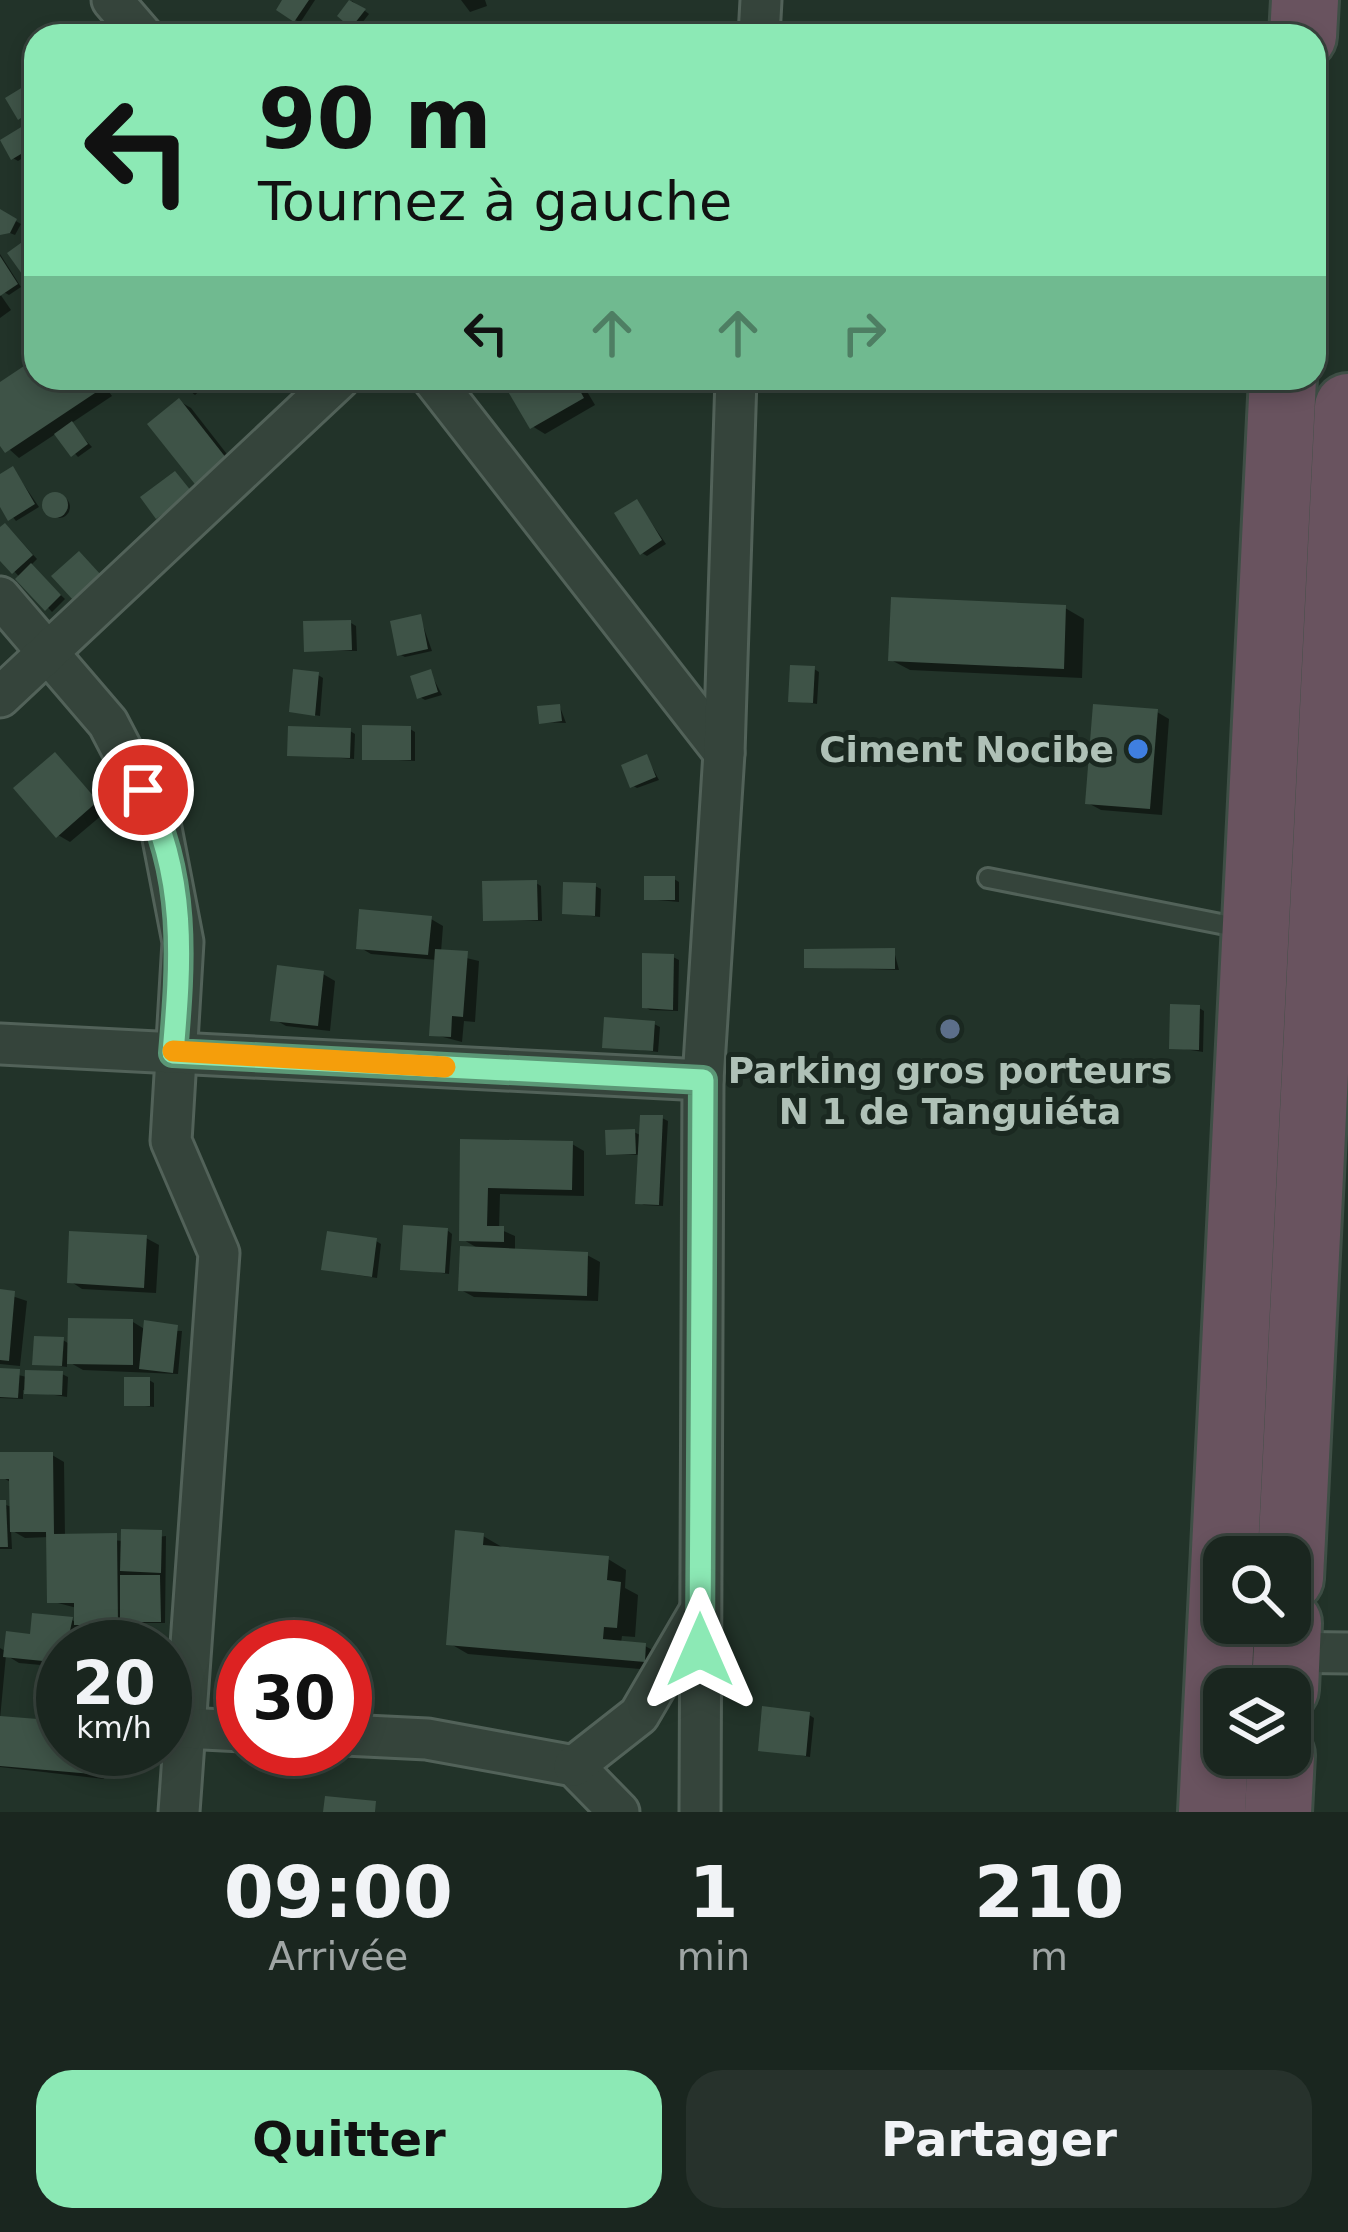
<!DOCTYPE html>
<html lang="fr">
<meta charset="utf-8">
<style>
:root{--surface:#1a261f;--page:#27322c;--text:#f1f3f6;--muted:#9fa5a4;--line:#38433d;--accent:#8ce9b5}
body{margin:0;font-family:"DejaVu Sans",sans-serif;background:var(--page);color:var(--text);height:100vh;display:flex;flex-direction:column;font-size:45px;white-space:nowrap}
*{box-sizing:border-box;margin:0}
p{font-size:39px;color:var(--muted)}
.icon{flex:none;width:66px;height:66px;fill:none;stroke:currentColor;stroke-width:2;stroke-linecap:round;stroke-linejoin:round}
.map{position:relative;height:1812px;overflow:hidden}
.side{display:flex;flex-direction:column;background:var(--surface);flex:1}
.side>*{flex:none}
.hud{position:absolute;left:24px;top:24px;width:1302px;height:366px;border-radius:36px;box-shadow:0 6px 18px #0003,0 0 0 3px var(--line);background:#8ce9b5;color:#111;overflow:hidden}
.controls{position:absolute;left:1203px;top:1536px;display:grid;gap:24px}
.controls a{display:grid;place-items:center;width:108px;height:108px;border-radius:24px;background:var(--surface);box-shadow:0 6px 18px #0003,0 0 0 3px var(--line);font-size:60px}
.speed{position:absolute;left:36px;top:1620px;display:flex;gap:24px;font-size:60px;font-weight:700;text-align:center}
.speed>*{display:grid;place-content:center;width:156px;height:156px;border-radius:50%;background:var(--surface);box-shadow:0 6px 18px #0003,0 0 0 3px var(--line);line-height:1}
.speed small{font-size:30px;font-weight:400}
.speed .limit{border:18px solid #d22;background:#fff;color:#111}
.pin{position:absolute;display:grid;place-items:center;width:102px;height:102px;color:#fff;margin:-51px;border:6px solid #fff;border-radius:50%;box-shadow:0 3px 12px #0007}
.me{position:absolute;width:132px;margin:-66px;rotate:0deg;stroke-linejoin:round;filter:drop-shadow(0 0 9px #0008)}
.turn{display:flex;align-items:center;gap:42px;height:252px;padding:0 36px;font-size:54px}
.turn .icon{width:156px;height:156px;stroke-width:2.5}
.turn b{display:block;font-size:84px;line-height:102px}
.lanes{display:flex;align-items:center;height:114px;padding:0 36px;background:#0003;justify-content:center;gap:60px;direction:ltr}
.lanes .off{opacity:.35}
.eta{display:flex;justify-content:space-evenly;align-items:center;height:204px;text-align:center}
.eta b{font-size:72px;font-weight:700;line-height:84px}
.cta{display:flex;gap:24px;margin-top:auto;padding:24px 36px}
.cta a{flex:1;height:138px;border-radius:36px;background:var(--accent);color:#111;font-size:48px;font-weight:700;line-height:138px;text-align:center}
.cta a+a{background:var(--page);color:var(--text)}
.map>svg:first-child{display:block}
.shadow{fill:#0007}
.building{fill:#3e5347}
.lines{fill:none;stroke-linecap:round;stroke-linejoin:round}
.lane-casing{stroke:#526259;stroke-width:24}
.street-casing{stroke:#526259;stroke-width:45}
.highway-casing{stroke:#3f4f46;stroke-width:72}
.lane{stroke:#35443b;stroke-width:18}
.street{stroke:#35443b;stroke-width:39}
.highway{stroke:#69535f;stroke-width:66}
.route-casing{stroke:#5b9776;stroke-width:30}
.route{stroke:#8ce9b5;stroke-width:21}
.slow{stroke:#f59e0b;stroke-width:21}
.shop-dot{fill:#3f7fe0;stroke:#1a2820;stroke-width:4.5}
.service-dot{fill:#5c6f8a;stroke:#1a2820;stroke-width:4.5}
.labels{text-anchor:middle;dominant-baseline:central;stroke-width:10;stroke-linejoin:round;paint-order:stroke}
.poi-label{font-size:36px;font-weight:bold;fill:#afc1b7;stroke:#1a2820;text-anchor:end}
</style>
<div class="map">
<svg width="1348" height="1812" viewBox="0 0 1348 1812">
<rect width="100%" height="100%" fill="#223329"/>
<g class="shadow">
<polygon points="286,0 315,0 300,23 280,9"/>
<polygon points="461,0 485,0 487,6 470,12"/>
<polygon points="352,1 369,14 358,28 341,15"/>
<polygon points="536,26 546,36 523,36"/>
<polygon points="60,27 69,36 44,36"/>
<polygon points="36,122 36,150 18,161 13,158"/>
<polygon points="0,212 21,224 15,235 0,229"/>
<polygon points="0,254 21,287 9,295 0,290"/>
<polygon points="0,294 11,310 0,318"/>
<polygon points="36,361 36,378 99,378 112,396 70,424 92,447 78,457 57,433 19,458 0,441 0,386"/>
<polygon points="109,378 149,378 131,393"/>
<polygon points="173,378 214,378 195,395"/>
<polygon points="504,378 579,378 595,405 545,434 532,426"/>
<polygon points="179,401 191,408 244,476 216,498"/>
<polygon points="13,469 39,507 16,521 0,501 0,477"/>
<circle cx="59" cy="507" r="11"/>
<polygon points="637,502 666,544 647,556 642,553"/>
<polygon points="10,529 37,559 30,566 65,599 52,612 0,556 0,531"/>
<polygon points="1065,608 1084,619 1082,678 910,670 891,660"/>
<polygon points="420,617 432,651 405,657 399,654"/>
<polygon points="351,623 356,626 357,651 307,650"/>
<polygon points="814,669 819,672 817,704 791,700"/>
<polygon points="430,672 442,695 425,700 420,697"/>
<polygon points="318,675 323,678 320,716 292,711"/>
<polygon points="560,707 566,723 542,722"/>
<polygon points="1157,712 1169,719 1162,815 1101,810 1088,803"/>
<polygon points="410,729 415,732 415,761 365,758"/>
<polygon points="350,731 355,734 354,759 290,754"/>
<polygon points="55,756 108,810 70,842 58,835"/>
<polygon points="647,758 659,780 637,788 632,785"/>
<polygon points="674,879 679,882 679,902 647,899"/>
<polygon points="536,883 541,886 542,921 486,919"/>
<polygon points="595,886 601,889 600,917 565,913"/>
<polygon points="431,919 443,926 441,952 479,961 475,1022 464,1021 462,1042 432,1034 437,960 371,954 359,947"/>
<polygon points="894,951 899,970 807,967"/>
<polygon points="673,957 679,960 678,1011 650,1010 645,1007"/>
<polygon points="323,974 335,981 330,1031 286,1026 274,1019"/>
<polygon points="1199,1008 1204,1011 1203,1052 1172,1047"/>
<polygon points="654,1024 660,1027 658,1052 605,1046"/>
<polygon points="662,1118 668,1121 663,1206 644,1205 638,1202 641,1155 609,1154 634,1132 642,1136"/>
<polygon points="463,1142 572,1144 584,1151 584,1196 500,1194 499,1229 515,1236 515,1252 587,1255 600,1262 598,1301 474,1297 461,1290 481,1250 462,1239"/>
<polygon points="447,1230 452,1234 449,1274 403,1268"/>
<polygon points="146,1238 159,1245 156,1293 82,1289 70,1281"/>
<polygon points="376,1241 381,1244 377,1278 330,1271"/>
<polygon points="0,1292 27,1301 20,1366 0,1364"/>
<polygon points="133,1322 146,1330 182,1331 178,1374 83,1370 67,1361 67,1367 35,1363 63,1340 71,1345"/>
<polygon points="0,1371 27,1377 62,1374 68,1377 67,1397 23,1390 23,1399 0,1398"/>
<polygon points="149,1380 154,1383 154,1407 127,1404"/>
<polygon points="0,1455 52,1455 64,1462 65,1537 124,1541 166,1536 165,1623 129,1623 129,1630 84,1628 82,1647 63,1647 63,1667 19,1663 6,1655 0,1719 63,1724 63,1749 106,1749 104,1779 0,1767 0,1648 7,1652 72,1620 77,1623 77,1608 50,1601 49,1537 25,1538 11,1530 12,1549 0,1549 0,1503 12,1507 12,1483 0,1476"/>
<polygon points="483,1536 502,1547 608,1559 626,1570 625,1588 638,1595 635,1637 622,1636 621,1643 645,1646 664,1656 663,1671 468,1654 449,1643"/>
<polygon points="809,1715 814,1718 810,1757 761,1749"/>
</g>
<g class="building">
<polygon points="282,0 309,0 294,22 276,10"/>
<polygon points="349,0 366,9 351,28 337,16"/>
<polygon points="36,79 36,108 18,120 5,98"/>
<polygon points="36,118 36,145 11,160 0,140"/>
<polygon points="0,209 17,219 10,233 0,235"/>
<polygon points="36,232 36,264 22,274 7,253"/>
<polygon points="0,256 18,284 0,296"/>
<polygon points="36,358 36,378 94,378 101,389 5,453 0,446 0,382"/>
<polygon points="500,378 573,378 584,398 530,429"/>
<polygon points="179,398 234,468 202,493 147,424"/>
<polygon points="72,421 88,444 71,457 54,434"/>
<polygon points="13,466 35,504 8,521 0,507 0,474"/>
<polygon points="175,471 192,492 156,519 140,497"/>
<circle cx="55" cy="505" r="13"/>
<polygon points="637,499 662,540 640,555 614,513"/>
<polygon points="5,523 33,555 12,574 0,561 0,527"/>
<polygon points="79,551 101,575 74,601 51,576"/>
<polygon points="31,563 61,595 45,611 15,579"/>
<polygon points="891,597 1066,605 1064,669 888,661"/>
<polygon points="421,614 428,649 397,656 390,621"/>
<polygon points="351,620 352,650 304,652 303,621"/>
<polygon points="790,665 815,666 813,703 788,702"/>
<polygon points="293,669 319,672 315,716 289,712"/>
<polygon points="431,669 438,692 417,699 410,676"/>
<polygon points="560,704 562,721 539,724 537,706"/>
<polygon points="1093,704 1158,709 1150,809 1085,804"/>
<polygon points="362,725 411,726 411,760 362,760"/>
<polygon points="288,726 351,728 350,758 287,756"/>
<polygon points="55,752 98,801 56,838 13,788"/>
<polygon points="647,754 656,777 630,788 621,765"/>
<rect x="644" y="876" width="31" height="24"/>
<polygon points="537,880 538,920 483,921 482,881"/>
<polygon points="563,882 596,883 595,916 562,914"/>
<polygon points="359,909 432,916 428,955 356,949"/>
<polygon points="895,948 895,969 804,968 804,949"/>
<polygon points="435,949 468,951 463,1017 452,1016 451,1037 429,1036"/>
<polygon points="642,953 674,954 673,1010 642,1008"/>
<polygon points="277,965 324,971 318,1026 270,1021"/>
<polygon points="1170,1004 1200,1005 1199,1050 1169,1049"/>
<polygon points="604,1017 655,1021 653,1051 602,1048"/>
<polygon points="640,1115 663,1115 659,1205 635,1204"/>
<polygon points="635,1129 636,1154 606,1155 605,1130"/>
<polygon points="460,1139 573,1141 572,1190 488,1188 487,1226 504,1226 504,1242 459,1241"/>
<polygon points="403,1225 448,1228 445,1273 400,1270"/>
<polygon points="69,1231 147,1235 144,1288 67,1283"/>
<polygon points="327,1231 377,1238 372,1277 321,1270"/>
<polygon points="460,1246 588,1252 587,1296 458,1291"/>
<polygon points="0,1289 15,1291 9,1361 0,1360"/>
<polygon points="68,1318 133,1319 133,1365 67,1364"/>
<polygon points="144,1320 178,1325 173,1373 139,1369"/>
<polygon points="34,1336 64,1337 62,1366 32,1365"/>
<polygon points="0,1368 20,1369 18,1398 0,1397"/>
<polygon points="25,1370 63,1371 62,1395 24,1394"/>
<rect x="124" y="1377" width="26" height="29"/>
<polygon points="0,1452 53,1452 54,1534 117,1533 118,1625 74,1625 74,1603 47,1603 46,1532 10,1532 9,1479 0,1479"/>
<polygon points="0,1500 6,1500 8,1547 0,1547"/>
<polygon points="121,1529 162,1530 161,1573 120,1571"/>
<polygon points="455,1530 484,1533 483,1545 609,1556 607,1580 621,1582 617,1628 604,1627 603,1639 646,1643 645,1662 446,1645"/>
<polygon points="120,1575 160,1575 161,1622 120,1622"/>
<polygon points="32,1613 73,1617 63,1663 3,1657 6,1631 30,1634"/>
<polygon points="762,1706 810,1712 806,1756 758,1751"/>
<polygon points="0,1716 63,1721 63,1749 94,1749 92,1774 0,1766"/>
<polygon points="325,1796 376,1801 375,1812 323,1812"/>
</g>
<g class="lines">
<g class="lane-casing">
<polyline id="lane" points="988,878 1246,929"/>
</g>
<g class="street-casing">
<g id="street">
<polyline points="112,0 143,36"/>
<polyline points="759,36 761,0"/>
<polyline points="432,378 724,753"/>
<polyline points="0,597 108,723 160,823 183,942 171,1141 219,1253 179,1812"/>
<polyline points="0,697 340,378"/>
<polyline points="0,1044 703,1080"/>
<polyline points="1265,1652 1348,1653"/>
<polyline points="184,1728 243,1731"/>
<polyline points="345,1735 427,1739 574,1766 619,1812"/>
<polyline points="574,1766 639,1715 698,1614"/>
<polyline points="700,1812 703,1080 724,753 736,378"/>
</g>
</g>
<g class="highway-casing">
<g id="highway">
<polyline points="1303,36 1305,0"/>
<polyline points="1290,1578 1348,407"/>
<polyline points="1285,1689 1288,1623"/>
<polyline points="1212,1812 1283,378"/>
<polyline points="1278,1812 1281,1755"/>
</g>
</g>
<use href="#lane" class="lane"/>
<use href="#street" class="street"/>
<use href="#highway" class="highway"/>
</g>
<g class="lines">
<g class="route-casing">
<path id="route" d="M143,790C187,875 181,961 173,1053L703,1080L700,1650"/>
</g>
<use href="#route" class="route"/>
<polyline class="slow" points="173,1051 445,1067"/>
</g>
<circle class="shop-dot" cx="1138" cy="749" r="12"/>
<circle class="service-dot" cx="950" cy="1029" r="12"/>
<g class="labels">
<g class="poi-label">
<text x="1114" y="749">Ciment Nocibe</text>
<text x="950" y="1070" text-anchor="middle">Parking gros porteurs<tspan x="950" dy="41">N 1 de Tanguiéta</tspan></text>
</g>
</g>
</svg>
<div class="controls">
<a><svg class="icon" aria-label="search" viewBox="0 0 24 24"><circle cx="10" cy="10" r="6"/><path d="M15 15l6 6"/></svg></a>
<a><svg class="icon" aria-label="layers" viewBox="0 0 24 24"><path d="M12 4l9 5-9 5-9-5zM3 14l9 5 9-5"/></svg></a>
</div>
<div class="speed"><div>20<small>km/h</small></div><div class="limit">30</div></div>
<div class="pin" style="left:143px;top:790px;background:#d93025"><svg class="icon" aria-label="arrive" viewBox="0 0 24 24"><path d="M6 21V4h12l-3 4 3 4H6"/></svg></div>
<svg class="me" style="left:700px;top:1650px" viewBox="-20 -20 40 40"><path d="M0-17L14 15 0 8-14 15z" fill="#8ce9b5" stroke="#fff" stroke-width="4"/></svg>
<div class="hud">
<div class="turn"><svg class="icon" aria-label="left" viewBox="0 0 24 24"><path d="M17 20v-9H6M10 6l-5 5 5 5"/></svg><div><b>90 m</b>Tournez à gauche</div></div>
<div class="lanes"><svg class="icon" aria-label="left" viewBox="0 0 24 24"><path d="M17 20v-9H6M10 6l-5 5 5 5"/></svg><svg class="icon off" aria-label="ahead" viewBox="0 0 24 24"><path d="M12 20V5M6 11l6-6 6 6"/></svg><svg class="icon off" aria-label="ahead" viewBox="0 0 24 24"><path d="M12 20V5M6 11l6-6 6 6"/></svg><svg class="icon off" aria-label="right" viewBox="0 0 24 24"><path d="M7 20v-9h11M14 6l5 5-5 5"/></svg></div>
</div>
</div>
<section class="side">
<div class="eta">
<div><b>09:00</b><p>Arrivée</p></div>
<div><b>1</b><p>min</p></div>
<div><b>210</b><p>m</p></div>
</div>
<div class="cta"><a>Quitter</a><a>Partager</a></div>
</section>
